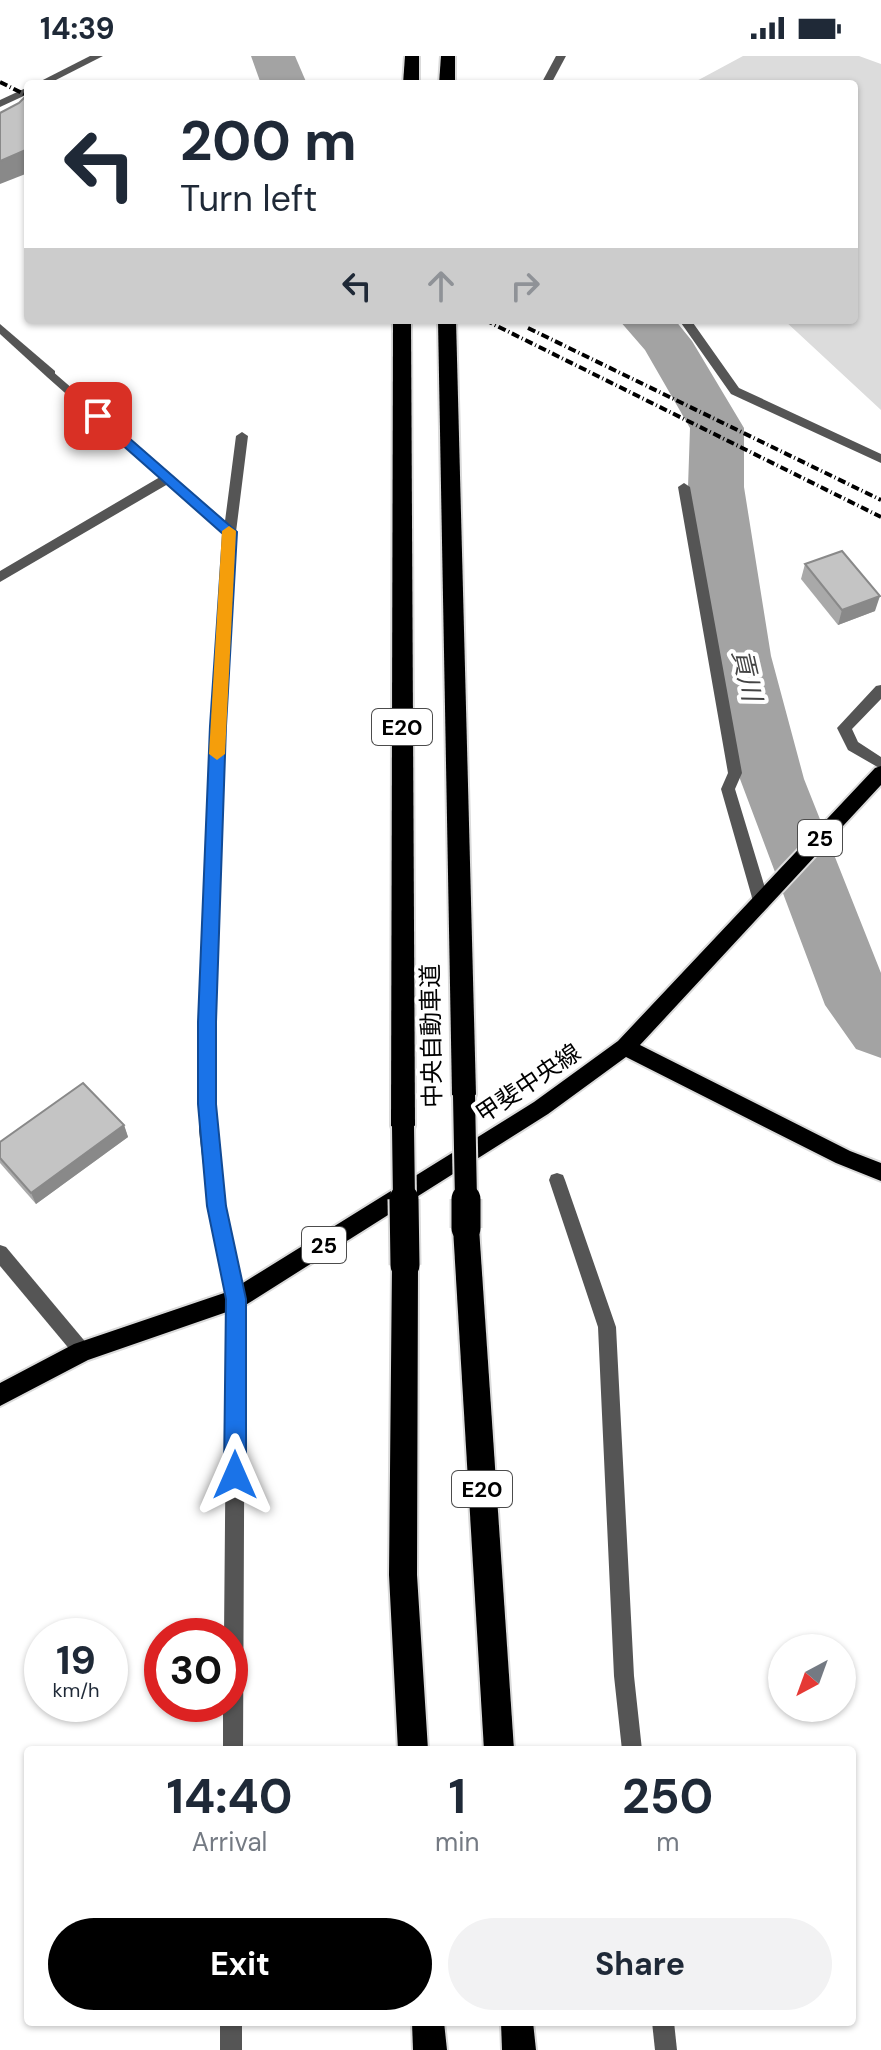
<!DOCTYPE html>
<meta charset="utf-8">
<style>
:root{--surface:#fff;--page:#f2f2f3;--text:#1f2937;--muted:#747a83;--accent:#000}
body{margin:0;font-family:"DM Sans","Noto Sans JP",sans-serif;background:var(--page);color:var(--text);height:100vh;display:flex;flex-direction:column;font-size:30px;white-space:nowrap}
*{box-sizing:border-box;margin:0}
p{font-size:26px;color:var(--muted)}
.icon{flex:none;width:44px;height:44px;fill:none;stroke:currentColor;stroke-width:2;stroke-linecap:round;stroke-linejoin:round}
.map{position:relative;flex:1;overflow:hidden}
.side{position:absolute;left:24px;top:1690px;width:832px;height:280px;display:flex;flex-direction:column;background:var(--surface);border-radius:8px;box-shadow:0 2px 6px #0004}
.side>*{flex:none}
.hud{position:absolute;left:24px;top:24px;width:834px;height:244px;border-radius:8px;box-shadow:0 2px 6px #0004;background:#fff;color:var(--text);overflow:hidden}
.needle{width:52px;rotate:221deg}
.controls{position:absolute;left:768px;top:1578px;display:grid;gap:16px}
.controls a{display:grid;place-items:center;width:88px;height:88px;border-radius:50%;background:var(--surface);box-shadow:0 2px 6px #0004;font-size:40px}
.speed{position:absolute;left:24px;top:1562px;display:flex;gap:16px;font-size:40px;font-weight:700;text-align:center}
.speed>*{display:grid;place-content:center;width:104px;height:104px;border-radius:50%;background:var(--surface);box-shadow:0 2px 6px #0004;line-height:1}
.speed small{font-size:20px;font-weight:400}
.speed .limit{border:12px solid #d22;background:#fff;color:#111}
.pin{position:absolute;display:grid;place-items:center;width:68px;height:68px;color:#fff;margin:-34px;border-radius:16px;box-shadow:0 4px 12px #0006}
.me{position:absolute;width:88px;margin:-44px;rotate:0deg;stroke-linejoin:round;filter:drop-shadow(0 0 6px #0008)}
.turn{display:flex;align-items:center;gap:28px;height:168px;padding:0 24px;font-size:36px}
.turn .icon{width:104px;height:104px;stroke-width:2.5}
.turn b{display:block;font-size:56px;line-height:68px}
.lanes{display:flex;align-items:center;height:76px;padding:0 24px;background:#0003;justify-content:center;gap:40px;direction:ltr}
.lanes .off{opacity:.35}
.eta{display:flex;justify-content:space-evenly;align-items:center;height:136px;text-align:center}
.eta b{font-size:48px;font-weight:700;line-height:56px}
.button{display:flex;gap:16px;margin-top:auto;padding:16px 24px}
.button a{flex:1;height:92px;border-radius:48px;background:var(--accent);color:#fff;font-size:32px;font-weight:700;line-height:92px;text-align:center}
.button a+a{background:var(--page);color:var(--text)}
.status{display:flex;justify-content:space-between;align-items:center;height:56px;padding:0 40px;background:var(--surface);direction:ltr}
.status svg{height:22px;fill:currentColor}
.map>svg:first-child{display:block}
.green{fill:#dcdcdc}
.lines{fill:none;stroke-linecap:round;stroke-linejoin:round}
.river{fill:#a3a3a3;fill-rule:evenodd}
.primary-casing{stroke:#dbdbdb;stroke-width:4}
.motorway-casing{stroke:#dbdbdb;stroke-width:4}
.minor{fill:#555;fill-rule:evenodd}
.tertiary{fill:#555;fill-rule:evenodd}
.primary{fill:#000;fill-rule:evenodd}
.motorway{fill:#000;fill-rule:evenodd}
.rail{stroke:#000;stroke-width:4;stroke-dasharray:8 3 1 3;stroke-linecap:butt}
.motorway-bridge-far1-casing{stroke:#dbdbdb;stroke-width:26;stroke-linecap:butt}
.motorway-bridge-casing{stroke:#dbdbdb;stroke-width:33;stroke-linecap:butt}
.motorway-bridge-far1{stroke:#000;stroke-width:22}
.motorway-bridge{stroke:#000;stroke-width:29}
.wall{fill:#a9a9a9}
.shaded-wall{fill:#898989}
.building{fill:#c4c4c4;stroke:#898989;stroke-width:2}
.route{fill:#1a73e8;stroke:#114b97;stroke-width:2}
.slow{fill:#f59e0b}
.labels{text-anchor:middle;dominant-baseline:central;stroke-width:8;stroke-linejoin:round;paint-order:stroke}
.shield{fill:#fff;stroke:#4c4c4c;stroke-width:2}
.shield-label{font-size:22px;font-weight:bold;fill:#000}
.street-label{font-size:24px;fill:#000;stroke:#fff}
.water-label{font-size:26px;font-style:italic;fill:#444;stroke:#fff}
</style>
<div class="status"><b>14:39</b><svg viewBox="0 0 49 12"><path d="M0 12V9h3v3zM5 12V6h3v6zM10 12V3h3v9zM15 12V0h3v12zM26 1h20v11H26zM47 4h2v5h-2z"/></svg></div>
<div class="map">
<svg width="881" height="1994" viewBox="0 0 881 1994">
<rect width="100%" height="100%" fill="#fff"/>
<polygon class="green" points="743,0 859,0 881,8 881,354 784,264 854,264 854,28 691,28"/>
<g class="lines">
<g class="river">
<polygon points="251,0 295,0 307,28 261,28"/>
<polygon points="619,264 675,264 692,285 744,372 744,431 771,600 804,723 881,917 881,1002 856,993 825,949 740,723 711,600 688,431 690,372 645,294"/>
</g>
<g class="primary-casing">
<polygon id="primary" points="881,710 881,729 640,989 850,1095 881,1107 881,1125 836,1107 626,1001 548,1058 244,1250 88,1304 0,1350 0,1327 74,1288 230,1235 534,1046 618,985 875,712"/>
</g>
<g class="motorway-casing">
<g id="motorway">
<polygon points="405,0 419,0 419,28 403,28"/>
<polygon points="441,0 455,0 455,28 439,28"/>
<polygon points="393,264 411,264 415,1070 412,1078 403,1081 394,1078 391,1070"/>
<polygon points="438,264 456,264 476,1039 473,1046 464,1050 455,1046 452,1039"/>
<polygon points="466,1160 475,1164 479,1172 514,1694 484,1694 453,1172 457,1164"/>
<polygon points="405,1197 414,1201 418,1209 417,1519 428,1694 398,1694 389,1519 392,1209 396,1201"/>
<polygon points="412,1966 444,1966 447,1994 413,1994"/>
<polygon points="501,1966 533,1966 536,1994 502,1994"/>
</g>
</g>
<g class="minor">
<polygon points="556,0 566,0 551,28 541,28"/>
<polygon points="679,264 691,264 739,332 881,398 881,407 731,338"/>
<polygon points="51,314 225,465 236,380 242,376 248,380 236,476 226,640 215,966 215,1075 224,1150 245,1243 243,1694 223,1694 223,1648 230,1648 230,1580 224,1580 227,1243 208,1150 199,1075 199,966 212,640 224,477 168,428 0,526 0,515 160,421 47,321 47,315"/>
<polygon points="684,427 690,431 742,717 735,733 769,845 761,851 753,845 721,733 728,717 678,431"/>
<polygon points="881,629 881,643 852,673 858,686 881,701 881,713 848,694 837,672 876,630"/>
<polygon points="557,1117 563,1119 565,1124 616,1271 634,1620 642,1694 622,1694 614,1620 598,1271 549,1124 551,1119"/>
<polygon points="0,1189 6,1191 88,1289 91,1295 88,1301 82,1303 76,1301 0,1210"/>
<rect x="220" y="1966" width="22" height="28"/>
<polygon points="652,1966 674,1966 677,1994 655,1994"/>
</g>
<g class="tertiary">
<polygon points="90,0 103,0 48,28 35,28"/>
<polygon points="28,31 28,38 0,51 0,44"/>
<polygon points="0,268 55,315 55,321 47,321 0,278"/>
</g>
<use href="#primary" class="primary"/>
<use href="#motorway" class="motorway"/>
<g class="rail">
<polyline points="0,26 28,40"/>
<polyline points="485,264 881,461"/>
<polyline points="528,272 881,444"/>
</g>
<g class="motorway-bridge-far1-casing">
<g id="motorway-bridge-far1">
<polyline points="464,1039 466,1145"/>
<polyline points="403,1070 404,1145"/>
</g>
</g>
<g class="motorway-bridge-casing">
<g id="motorway-bridge">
<polyline points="404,1143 405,1209"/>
<polyline points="466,1143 466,1172"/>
</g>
</g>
<use href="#motorway-bridge-far1" class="motorway-bridge-far1"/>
<use href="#motorway-bridge" class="motorway-bridge"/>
</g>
<g class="wall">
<polygon points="805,508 875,555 838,569 801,523"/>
<polygon points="124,1069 128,1081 36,1148 0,1107 0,1086"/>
</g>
<g class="shaded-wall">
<polygon points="28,93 28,117 0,128 0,105"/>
<polygon points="880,540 875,555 838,569 842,554"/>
<polygon points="124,1069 128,1081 36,1148 31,1137"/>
</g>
<g class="building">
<polygon points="28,38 28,93 0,105 0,57 19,47"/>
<polygon points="842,495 880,540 842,554 805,508"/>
<polygon points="83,1027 124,1069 31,1137 0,1102 0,1086"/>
</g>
<polygon class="route" points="98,355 237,476 226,670 216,966 216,1048 226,1150 246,1243 246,1419 242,1426 235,1429 228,1426 224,1419 226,1243 207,1150 198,1048 198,966 210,670 223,478 93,363 91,360"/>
<polygon class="slow" points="229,470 236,475 225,698 217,704 209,698 222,475"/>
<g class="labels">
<g class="shield">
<rect x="372" y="653" width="60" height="36" rx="6"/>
<rect x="798" y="764" width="44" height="36" rx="6"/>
<rect x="302" y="1171" width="44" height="36" rx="6"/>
<rect x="452" y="1415" width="60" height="36" rx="6"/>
</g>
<g class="shield-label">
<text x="402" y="671">E20</text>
<text x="820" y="782">25</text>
<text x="324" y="1189">25</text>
<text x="482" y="1433">E20</text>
</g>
<g class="street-label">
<text transform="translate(431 980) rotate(-91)">中央自動車道</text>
<text transform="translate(528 1027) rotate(-34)">甲斐中央線</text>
</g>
<g class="water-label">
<text transform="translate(747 619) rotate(77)">貢川</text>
</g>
</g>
</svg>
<div class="controls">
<a><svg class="needle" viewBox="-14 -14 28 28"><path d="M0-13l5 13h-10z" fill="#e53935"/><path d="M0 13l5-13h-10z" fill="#747a83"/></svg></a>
</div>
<div class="speed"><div>19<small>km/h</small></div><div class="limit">30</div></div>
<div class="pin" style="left:98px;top:360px;background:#d93025"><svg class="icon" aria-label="arrive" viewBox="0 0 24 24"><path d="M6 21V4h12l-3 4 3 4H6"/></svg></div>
<svg class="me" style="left:235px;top:1419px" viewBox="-20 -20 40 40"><path d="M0-17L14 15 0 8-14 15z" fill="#1a73e8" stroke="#fff" stroke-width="4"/></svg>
<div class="hud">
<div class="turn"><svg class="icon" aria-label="left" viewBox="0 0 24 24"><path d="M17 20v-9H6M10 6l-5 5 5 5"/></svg><div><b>200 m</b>Turn left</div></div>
<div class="lanes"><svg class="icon" aria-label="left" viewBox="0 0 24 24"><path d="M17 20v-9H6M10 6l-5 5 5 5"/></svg><svg class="icon off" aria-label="ahead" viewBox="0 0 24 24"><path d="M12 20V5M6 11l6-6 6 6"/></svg><svg class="icon off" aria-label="right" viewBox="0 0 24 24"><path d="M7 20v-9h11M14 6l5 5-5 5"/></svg></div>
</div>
<section class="side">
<div class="eta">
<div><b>14:40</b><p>Arrival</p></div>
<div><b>1</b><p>min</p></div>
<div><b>250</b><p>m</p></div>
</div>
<div class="button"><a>Exit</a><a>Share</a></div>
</section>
</div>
